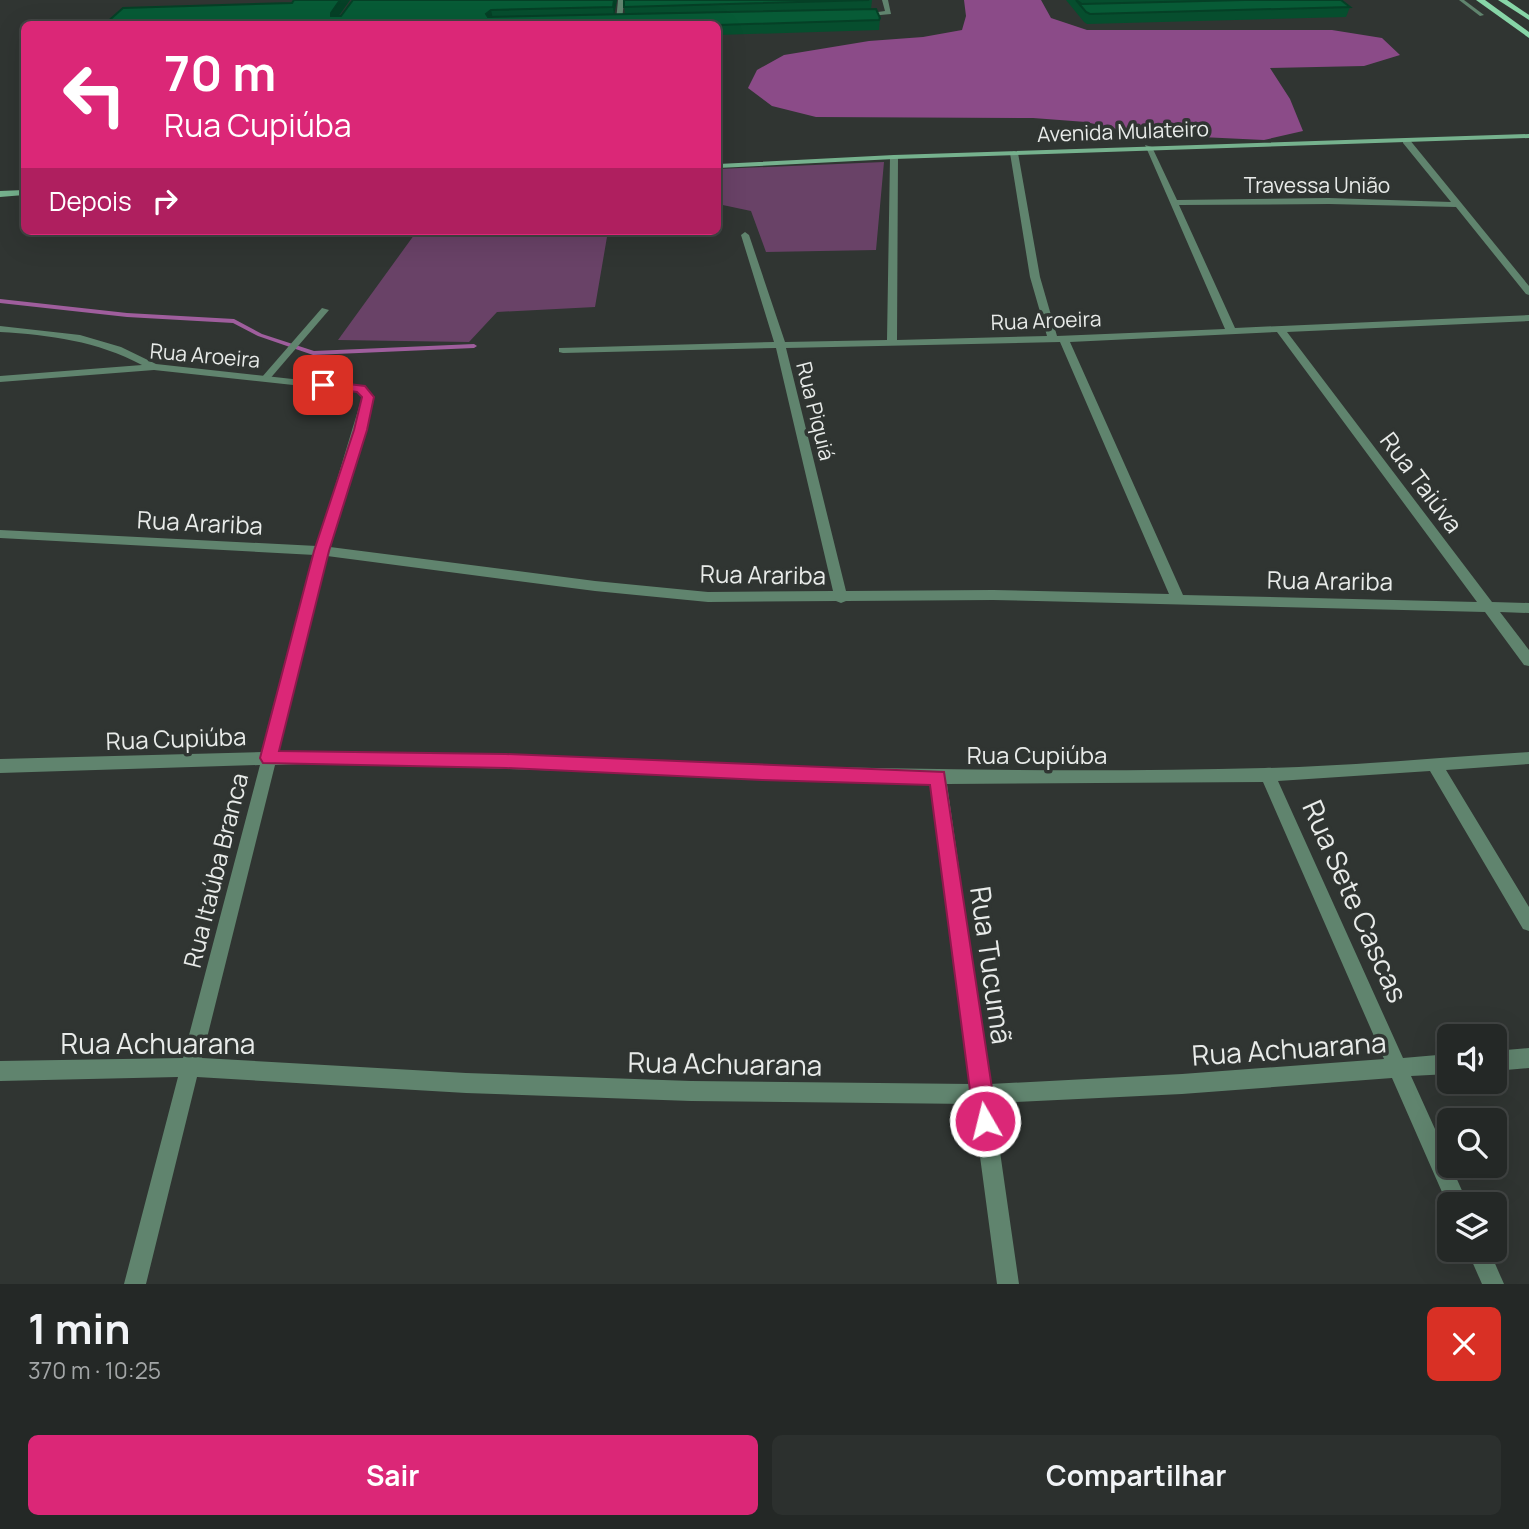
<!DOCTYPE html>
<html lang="pt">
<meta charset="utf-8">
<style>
:root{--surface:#242826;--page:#2c302e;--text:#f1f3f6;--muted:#a3a6a7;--line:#414443;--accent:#db2777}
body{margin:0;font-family:Manrope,sans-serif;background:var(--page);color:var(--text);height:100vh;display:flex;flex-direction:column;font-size:26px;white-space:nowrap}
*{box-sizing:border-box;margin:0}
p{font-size:23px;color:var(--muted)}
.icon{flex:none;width:38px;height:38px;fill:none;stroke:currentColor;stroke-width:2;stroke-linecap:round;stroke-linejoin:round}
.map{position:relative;height:1284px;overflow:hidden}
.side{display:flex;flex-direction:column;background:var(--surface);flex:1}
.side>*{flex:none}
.guide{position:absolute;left:21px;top:21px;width:700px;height:214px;border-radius:10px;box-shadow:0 7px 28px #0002,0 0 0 2px var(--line);background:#db2777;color:#fff;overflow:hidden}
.controls{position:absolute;left:1437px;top:1024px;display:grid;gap:14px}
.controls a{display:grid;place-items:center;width:70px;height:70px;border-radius:10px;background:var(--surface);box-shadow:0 7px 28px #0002,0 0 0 2px var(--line);font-size:35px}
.pin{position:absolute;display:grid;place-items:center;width:60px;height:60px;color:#fff;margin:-30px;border-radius:14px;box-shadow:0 4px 10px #0006}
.me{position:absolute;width:77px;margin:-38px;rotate:352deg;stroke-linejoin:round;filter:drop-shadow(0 0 5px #0008)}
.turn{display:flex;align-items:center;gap:24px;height:147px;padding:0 28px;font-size:32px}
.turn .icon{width:91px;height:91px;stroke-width:2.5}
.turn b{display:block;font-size:49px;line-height:60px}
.then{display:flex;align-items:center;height:66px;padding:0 28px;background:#0003;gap:14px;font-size:26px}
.round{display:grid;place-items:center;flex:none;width:74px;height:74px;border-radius:10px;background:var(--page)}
.overview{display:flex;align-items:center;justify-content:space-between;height:119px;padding:0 28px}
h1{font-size:42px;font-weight:700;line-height:52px}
.cta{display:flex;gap:14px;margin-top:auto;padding:14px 28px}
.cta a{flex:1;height:80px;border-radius:10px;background:var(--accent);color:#fff;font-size:28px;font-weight:700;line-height:80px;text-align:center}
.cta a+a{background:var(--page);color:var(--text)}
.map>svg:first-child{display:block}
.green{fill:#694267}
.forest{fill:#8b4b88}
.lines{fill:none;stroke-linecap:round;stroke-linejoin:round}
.stream{fill:#9f5e9d;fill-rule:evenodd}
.lane{fill:#60846e;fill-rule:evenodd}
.street{fill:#60846e;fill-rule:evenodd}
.secondary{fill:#76b28e;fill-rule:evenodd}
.primary{fill:#87d5a7;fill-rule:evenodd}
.wall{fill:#064e2e}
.shaded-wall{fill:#054026}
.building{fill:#075b36;stroke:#054026;stroke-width:2}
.route{fill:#db2777;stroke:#8e194d;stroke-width:2}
.labels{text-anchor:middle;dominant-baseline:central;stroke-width:7;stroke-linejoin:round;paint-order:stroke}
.far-street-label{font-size:21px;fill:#e8ebe9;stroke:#303532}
.street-label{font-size:24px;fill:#e8ebe9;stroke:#303532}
.near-street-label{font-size:28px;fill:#e8ebe9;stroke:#303532}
</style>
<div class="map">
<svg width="1529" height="1284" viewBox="0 0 1529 1284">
<rect width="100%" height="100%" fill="#303532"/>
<g class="green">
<polygon points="884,162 876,250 766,252 751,211 718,204 718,169"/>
<polygon points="417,231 608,231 595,307 497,312 469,342 338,340"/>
</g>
<polygon class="forest" points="964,0 1041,0 1051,18 1087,30 1332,30 1382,38 1400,55 1364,66 1270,68 1290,99 1303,131 1264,140 1138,134 1086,122 1033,118 816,117 772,106 748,88 757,70 784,55 869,41 923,37 962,30 966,16"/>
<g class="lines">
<polygon class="stream" points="0,299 127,313 234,319 262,334 314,351 474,344 477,346 474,348 313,355 258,336 233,323 127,317 0,303"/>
<g class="lane">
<polygon points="1459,0 1464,0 1484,15 1480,16"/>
<polygon points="322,308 329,310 268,381 262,381 262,377"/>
</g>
<g class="street">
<polygon points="618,0 624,0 622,21 619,23 616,21"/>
<polygon points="882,0 888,0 891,14 860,17 857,15 885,11"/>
<path d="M1403,139H1409L1529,286V295L1526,294L1456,207L1329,204L1179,205L1235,328L1529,315V321L1287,332L1492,602L1529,603V613L1500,612L1529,650V666L1524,665L1485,612L993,600L846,601L841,603L836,601L708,602L595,591L327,556L278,752L332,751C643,761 954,776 1265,768C1353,766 1441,757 1529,752V764L1446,770L1529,907V931L1523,929L1430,771L1278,781L1403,1058L1449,1054V1074L1411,1076L1449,1160V1166H1451L1468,1204H1449V1208L1392,1078L1182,1094L993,1103L1019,1284H997L973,1104L691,1101L466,1093L197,1077L146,1284H124L178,1077L0,1081V1061L183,1058L260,765L0,773V759L263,752L315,555L0,538V530L317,546L362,397L358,392L154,370L0,382V376L142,365C97,341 50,335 0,332V326L80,335L121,347L156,364L365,387L373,397L366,430L330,547L595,581L708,592L833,591L776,348L563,353L559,352V348L774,342L741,235L745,232L749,235L785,342L887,340L890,157L894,155L898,157L897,340L1047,336L1030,277L1010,153L1014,151L1018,153L1040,277L1057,336L1225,329L1145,145L1152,147L1177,200L1329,198L1451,202L1403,143ZM1277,332L1477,602L1183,595L1070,342ZM1060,342L1169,594L993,590L846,591L786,348ZM332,763L931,783L971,1084L691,1081L466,1073L202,1058L275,765ZM1263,782L1384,1059L1182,1074L990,1084L947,784Z"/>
<polygon points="1529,1048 1529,1068 1494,1071 1494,1051"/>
<polygon points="1467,1250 1489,1250 1504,1284 1482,1284"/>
</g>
<g class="secondary">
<polygon points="1529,134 1529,138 894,159 718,168 718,164 894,155"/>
<polygon points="24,190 24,195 0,197 0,191"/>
</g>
<g class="primary">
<polygon points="1476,0 1485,0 1529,32 1529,38"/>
<polygon points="1498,0 1507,0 1529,15 1529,20"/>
</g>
</g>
<g class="wall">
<polygon points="350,0 339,16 341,16 353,0 617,0 614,14 625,14 624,7 872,0 871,9 880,18 879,30 718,35 718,24 105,24 292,3"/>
<polygon points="1066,0 1341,0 1350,7 1346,17 1087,24 1084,22"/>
</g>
<g class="shaded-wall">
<polygon points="340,0 350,0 334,22 334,24 331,13"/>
<polygon points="614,0 617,0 614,16 613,7"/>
<polygon points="491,10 493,19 487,24 486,14"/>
</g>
<g class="building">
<polygon points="294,0 340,0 331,13 331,16 341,16 353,0 614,0 613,7 491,10 486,14 488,17 876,9 880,18 879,20 718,25 105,24 123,8 292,3"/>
<polygon points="624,0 869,0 624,7"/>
<polygon points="1076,0 1082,4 1244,0 1341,0 1350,7 1090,14 1086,12"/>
</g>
<polygon class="route" points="323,381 365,386 374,397 367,430 329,551 279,751 506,754 944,772 997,1121 993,1129 985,1132 977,1129 974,1121 930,785 762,780 506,768 263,763 260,758 314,551 354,430 362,397 357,392 319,387 319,382"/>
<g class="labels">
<g class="far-street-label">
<text transform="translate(1123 131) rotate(-2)">Avenida Mulateiro</text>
<text x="1317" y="185">Travessa União</text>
<text transform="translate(1046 320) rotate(-2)">Rua Aroeira</text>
<text transform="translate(205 355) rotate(5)">Rua Aroeira</text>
<text transform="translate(816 411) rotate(76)">Rua Piquiá</text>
</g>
<g class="street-label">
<text transform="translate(1422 482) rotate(53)">Rua Taiúva</text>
<text transform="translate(200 522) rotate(3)">Rua Arariba</text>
<text transform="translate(763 574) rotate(1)">Rua Arariba</text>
<text transform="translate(1330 580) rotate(1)">Rua Arariba</text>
<text transform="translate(176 738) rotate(-2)">Rua Cupiúba</text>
<text x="1037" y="754">Rua Cupiúba</text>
<text transform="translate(215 870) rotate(-76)">Rua Itaúba Branca</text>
</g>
<g class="near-street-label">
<text transform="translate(1356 901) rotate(66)">Rua Sete Cascas</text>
<text transform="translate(992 965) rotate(82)">Rua Tucumã</text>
<text x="158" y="1043">Rua Achuarana</text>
<text transform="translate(1289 1048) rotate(-4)">Rua Achuarana</text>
<text transform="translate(725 1063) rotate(1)">Rua Achuarana</text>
</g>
</g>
</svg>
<div class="controls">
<a><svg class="icon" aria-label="sound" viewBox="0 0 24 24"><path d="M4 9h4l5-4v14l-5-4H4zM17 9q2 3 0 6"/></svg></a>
<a><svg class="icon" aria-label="search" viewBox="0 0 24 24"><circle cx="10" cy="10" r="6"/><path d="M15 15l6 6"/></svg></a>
<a><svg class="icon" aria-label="layers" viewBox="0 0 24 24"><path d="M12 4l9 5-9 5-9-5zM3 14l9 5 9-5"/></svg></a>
</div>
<div class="pin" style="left:323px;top:385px;background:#d93025"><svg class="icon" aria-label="arrive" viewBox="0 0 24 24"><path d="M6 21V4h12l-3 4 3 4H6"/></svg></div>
<svg class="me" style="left:985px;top:1121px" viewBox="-20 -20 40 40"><circle r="17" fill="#db2777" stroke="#fff" stroke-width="3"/><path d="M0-11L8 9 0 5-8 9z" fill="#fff"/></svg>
<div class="guide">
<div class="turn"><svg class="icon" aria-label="left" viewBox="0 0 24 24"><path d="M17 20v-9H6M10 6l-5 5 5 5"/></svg><div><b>70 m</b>Rua Cupiúba</div></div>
<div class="then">Depois<svg class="icon" aria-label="right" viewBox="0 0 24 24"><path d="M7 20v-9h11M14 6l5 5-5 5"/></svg></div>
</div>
</div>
<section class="side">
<div class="overview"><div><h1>1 min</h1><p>370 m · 10:25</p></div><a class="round" style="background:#d93025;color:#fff"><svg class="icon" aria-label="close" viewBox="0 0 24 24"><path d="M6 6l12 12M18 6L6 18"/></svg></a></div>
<div class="cta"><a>Sair</a><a>Compartilhar</a></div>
</section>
